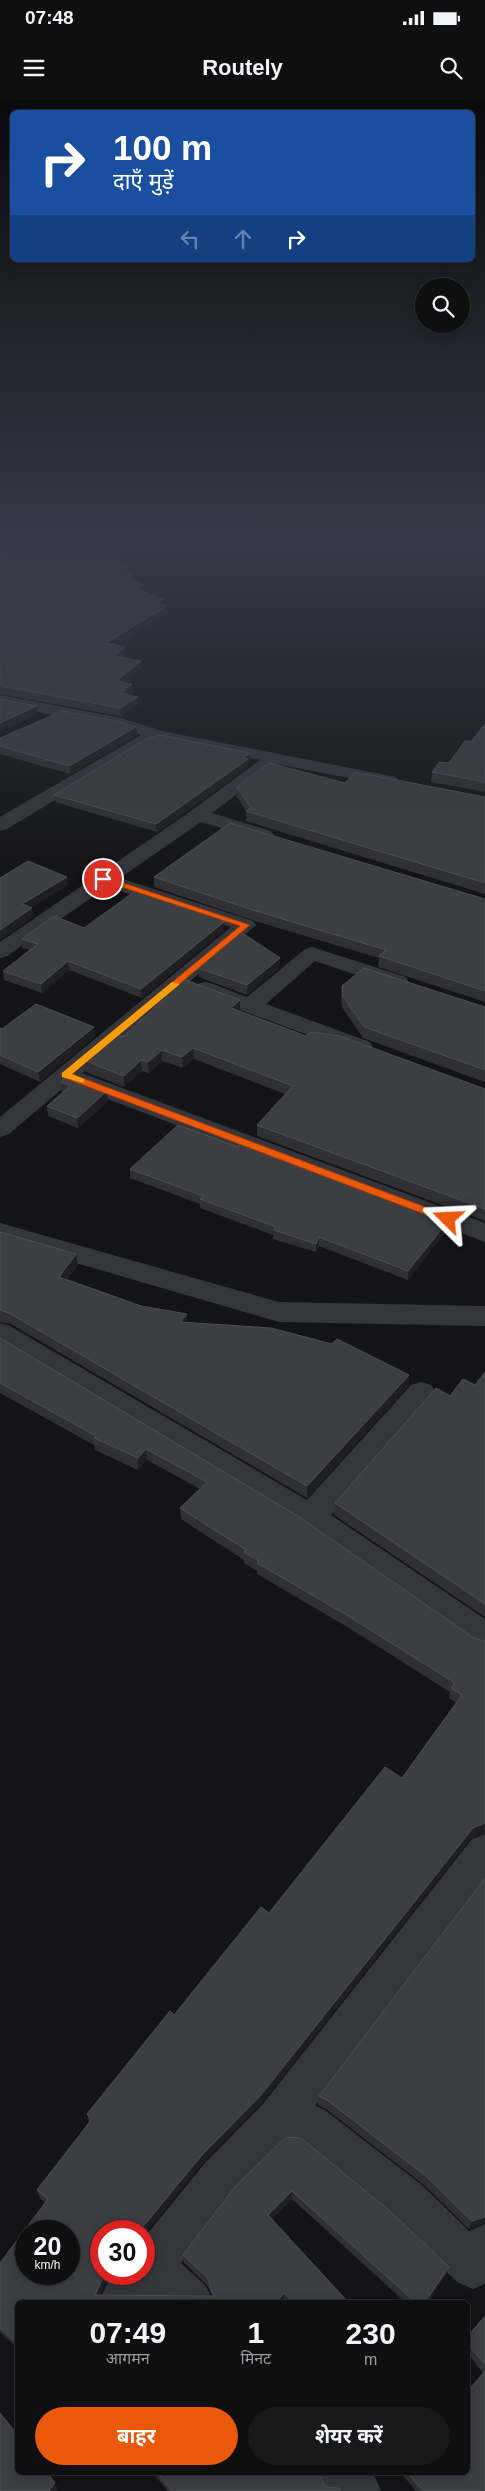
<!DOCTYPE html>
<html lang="hi">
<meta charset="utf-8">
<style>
:root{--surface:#0f0f10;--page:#181819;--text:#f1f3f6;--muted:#9b9c9f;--line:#2f2f30;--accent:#ea580c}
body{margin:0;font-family:Arial,"Noto Sans Devanagari",sans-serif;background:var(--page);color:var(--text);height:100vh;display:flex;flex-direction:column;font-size:19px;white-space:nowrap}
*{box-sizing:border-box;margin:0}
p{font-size:16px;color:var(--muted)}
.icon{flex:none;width:28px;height:28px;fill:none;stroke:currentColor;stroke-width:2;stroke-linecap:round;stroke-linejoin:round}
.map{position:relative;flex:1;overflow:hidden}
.sheet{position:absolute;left:15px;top:2200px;width:455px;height:175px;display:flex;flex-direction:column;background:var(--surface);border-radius:8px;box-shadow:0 2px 12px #0003,0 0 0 1px var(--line)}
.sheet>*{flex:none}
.hud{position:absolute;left:10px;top:10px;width:465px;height:152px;border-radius:8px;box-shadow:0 2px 12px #0003,0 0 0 1px var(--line);background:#1a4fa0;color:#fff;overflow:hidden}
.controls{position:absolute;left:415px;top:178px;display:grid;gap:10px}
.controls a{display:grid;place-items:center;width:55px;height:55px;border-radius:50%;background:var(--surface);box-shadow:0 2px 12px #0003,0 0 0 1px var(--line);font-size:25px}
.speed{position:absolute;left:15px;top:2120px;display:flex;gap:10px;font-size:25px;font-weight:700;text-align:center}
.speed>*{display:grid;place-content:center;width:65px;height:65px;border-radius:50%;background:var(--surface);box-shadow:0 2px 12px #0003,0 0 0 1px var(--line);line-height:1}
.speed small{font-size:12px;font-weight:400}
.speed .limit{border:8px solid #d22;background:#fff;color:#111}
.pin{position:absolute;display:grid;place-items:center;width:42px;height:42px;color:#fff;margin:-21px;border:2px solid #fff;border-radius:50%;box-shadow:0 1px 5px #0007}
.me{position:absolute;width:55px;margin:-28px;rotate:291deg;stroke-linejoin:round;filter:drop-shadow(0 0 4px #0008)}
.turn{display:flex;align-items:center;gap:18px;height:105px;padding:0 20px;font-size:22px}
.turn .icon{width:65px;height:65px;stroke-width:2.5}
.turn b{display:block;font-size:35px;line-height:42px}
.lanes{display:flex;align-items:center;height:48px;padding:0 20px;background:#0003;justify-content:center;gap:25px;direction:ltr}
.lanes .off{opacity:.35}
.eta{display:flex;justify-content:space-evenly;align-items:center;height:85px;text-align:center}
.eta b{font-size:30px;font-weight:700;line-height:35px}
.cta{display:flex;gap:10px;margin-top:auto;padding:10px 20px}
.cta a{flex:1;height:58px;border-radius:30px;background:var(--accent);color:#fff;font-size:20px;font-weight:700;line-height:58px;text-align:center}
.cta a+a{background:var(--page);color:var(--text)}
.status{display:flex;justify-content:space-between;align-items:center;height:35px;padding:0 25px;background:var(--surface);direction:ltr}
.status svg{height:14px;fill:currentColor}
header{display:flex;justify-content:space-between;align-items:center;height:65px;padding:0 20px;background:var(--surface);font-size:22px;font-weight:700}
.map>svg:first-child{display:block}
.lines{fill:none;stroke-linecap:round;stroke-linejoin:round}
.minor{fill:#35363c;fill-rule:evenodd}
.wall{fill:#303034}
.shaded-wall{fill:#1f1f22}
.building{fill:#3c3e42;stroke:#4c4f55;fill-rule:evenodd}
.route{fill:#ea580c;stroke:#983908}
.slow{fill:#f59e0b}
</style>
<div class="status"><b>07:48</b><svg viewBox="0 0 49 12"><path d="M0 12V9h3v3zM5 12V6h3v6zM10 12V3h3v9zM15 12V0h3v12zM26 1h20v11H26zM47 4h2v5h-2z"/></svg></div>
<header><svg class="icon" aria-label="menu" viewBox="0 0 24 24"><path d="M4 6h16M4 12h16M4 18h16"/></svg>Routely<svg class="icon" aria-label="search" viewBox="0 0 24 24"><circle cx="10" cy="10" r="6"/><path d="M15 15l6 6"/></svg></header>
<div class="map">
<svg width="485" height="2391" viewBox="0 0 485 2391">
<rect width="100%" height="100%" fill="#141416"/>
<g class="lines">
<g class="minor">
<polygon points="0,595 121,618 162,631 396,677 399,681 396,685 390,686 277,664 212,713 271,731 274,735 271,739 264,741 201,722 120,778 253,821 256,825 82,973 485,1123 485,1142 68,984 9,1034 0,1037 0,1017 231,827 107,787 7,856 0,858 0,842 191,711 260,660 160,640 148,644 7,729 0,731 0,717 141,635 117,627 0,605"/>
<polygon points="312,847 406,877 409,882 406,887 398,889 315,861 266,904 370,942 373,947 370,952 362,954 354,952 197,894 194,889 197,884 205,882 213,884 247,897 305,849"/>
<polygon points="0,1123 279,1202 485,1206 485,1226 279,1222 0,1141"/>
<polygon points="0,1223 10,1226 307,1400 411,1285 421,1282 431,1285 436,1293 431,1301 331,1415 485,1519 485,1551 473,1547 299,1426 0,1246"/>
<polygon points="485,1734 485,1782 315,2006 325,2010 423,2086 469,2131 485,2124 485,2184 473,2189 457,2182 391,2118 301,2045 285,2043 234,2094 181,2163 206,2186 213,2202 156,2202 153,2199 151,2202 99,2202 106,2186 115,2174 144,2174 144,2138 204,2064 262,2005 472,1739"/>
<polygon points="318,2372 373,2372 381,2391 326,2391"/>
</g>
</g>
<g class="wall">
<polygon points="0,440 128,467 128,473 132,480 144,485 144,492 163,504 167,506 167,513 116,545 126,555 122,558 141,561 141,569 124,583 132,584 133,592 129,595 138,605 120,616 0,594"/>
<polygon points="485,624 485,692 431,682 432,672 449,663 471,642"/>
<polygon points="137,635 70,674 0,654 0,638"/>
<polygon points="250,660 248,662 248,667 157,732 55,702 54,695"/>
<polygon points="345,683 485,697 485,794 246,721 246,711 237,697 237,687"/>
<polygon points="154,777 485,799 485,902 378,867 379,858 255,821 154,787"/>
<polygon points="84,828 224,830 142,898 69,870 42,893 4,880 3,871 30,850 22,848 22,839"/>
<polygon points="280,858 279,868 247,895 199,877 198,868"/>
<polygon points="342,886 485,907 485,982 363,938 342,907 341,897"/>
<polygon points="163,896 240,900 240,911 239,912 306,936 485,989 485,1121 257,1036 257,1025 285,994 194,959 183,968 162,961 149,973 142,971 124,987 86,972 85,961 123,937 164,901"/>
<polygon points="0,928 2,929 95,936 40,982 0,964"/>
<polygon points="61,982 108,1001 78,1028 48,1016 47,1006 63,992 62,992"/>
<polygon points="130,1069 447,1130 408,1180 319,1146 316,1152 273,1139 273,1135 200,1108 200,1104 130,1078"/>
<polygon points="0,1132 76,1154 78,1165 67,1179 141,1206 187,1222 409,1275 408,1286 307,1398 11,1224 0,1222"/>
<polygon points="0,1238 474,1538 485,1541 485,1733 484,1732 471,1738 261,2004 203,2063 101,2174 113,2174 104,2185 100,2195 212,2196 207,2185 184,2163 183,2155 286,2037 449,2167 446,2174 428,2202 405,2202 292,2099 272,2119 348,2202 286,2202 284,2200 282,2202 18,2202 18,2249 0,2232 0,2163 45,2103 40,2098 37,2090 89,2023 87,2014 174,1915 269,1813 402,1678 456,1603 449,1598 450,1592 344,1525 257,1474 257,1471 244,1463 244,1460 181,1419 180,1408 200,1389 147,1360 138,1370 95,1350 94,1345 0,1293"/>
<polygon points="485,1272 485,1517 334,1415 335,1403 450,1296 475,1285"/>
<polygon points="485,1778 485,2123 469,2129 424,2085 326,2009 318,2005 319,1996"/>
<polygon points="485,2216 485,2391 416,2391 400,2372 468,2372 483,2273 468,2254 468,2236"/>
<polygon points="152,2372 319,2372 325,2387 341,2391 168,2391"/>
</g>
<g class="shaded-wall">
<polygon points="128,467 128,475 121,469"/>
<polygon points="132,474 133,482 125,476"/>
<polygon points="144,485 144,492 133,488"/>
<polygon points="163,499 163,506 155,502"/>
<polygon points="167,506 167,513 106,551 106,543"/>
<polygon points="125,547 126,555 114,564 114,556"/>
<polygon points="141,561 141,569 117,589 116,581"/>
<polygon points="132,584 133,592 122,601 121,593"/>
<polygon points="138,597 138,605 120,616 120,608"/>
<polygon points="37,606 38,614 0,632 0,623"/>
<polygon points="136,627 137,635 70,674 69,666"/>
<polygon points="250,653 250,660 248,662 248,667 157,732 156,724 244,658"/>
<polygon points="67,777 68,785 23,813 22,804"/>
<polygon points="32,808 33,817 0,840 0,830"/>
<polygon points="224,822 224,830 142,898 141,889"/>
<polygon points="280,858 279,868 247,895 247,885"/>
<polygon points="68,861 69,870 42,893 41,884"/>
<polygon points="240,900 240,911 231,919 231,908"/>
<polygon points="94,927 95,936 40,982 38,972"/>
<polygon points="193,948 194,959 183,968 182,957"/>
<polygon points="162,950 162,961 149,973 148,962"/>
<polygon points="141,960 142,971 124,987 124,976"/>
<polygon points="107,991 108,1001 78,1028 77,1018"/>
<polygon points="448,1121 447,1130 408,1180 408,1171"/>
<polygon points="319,1137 319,1146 316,1152 316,1144"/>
<polygon points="76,1154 78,1165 61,1188 59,1177"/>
<polygon points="187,1214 187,1226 180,1222"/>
<polygon points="409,1275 408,1286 307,1398 307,1386"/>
<polygon points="146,1349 147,1360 138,1370 138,1358"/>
<polygon points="485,1723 484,1732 471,1738 261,2004 203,2063 144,2135 144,2131 141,2131 141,2129 202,2055 473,1728"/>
<polygon points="292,2091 292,2099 268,2123 268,2115"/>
<polygon points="485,2117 485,2123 469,2129 472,2121"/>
<polygon points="449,2167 446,2174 428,2202 425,2202"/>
<polygon points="106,2174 113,2174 104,2185 97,2202 95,2195 103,2178"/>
<polygon points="284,2193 284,2200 282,2202 277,2202"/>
<polygon points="55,2383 58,2389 57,2391 49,2391"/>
</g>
<g class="building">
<polygon points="0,440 91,440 128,467 121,469 132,474 125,476 144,485 133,488 163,499 155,502 167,506 106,543 125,547 114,556 141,561 116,581 132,584 121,593 138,597 120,608 0,586 0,512 5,509 0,507"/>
<polygon points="0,599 37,606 0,623"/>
<polygon points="63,611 117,621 136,627 69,666 0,646 0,638"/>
<polygon points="485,624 485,682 432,672 439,662 449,663 465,641 471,642"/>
<polygon points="160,635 250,653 244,658 248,659 156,724 54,695 148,638"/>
<polygon points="269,663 345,683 355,672 485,697 485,783 246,711 251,708 237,687"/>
<polygon points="230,723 485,799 485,891 379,856 386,850 256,811 154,777"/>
<polygon points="28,761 67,777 22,804 32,808 0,830 0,778"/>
<polygon points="137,790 213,814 224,822 141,889 68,861 41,884 3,871 38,844 22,839 54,816 84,828"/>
<polygon points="241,832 280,858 247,885 198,868"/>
<polygon points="364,868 485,907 485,970 364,927 343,896 342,886"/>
<polygon points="183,879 240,900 231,908 306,936 311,932 340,936 485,989 485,1109 257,1025 293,986 193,948 182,957 162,950 148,962 141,960 124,976 85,961 117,934 123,937 167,897 163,896"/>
<polygon points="36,904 94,927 38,972 0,955 0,928 2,929"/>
<polygon points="67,976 107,991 77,1018 47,1006 70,986 61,982"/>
<polygon points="178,1025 238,1047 242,1043 448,1121 408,1171 319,1137 316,1144 274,1130 276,1127 200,1099 203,1096 130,1069"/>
<polygon points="0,1132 76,1154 59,1177 141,1206 187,1214 180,1222 271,1228 332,1244 337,1239 409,1275 307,1386 9,1213 0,1210"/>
<path d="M0,1238L298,1416L474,1538L485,1541V1723L473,1728L261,1995L202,2055L141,2129V2131H101V2174H106L103,2178L95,2195L214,2196L207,2177L183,2155L235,2087L286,2037L301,2038L391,2112L449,2167L425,2202H415L292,2091L268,2115L348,2202H294L284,2193L277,2202H18V2245L0,2228V2163L48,2099L37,2090L92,2019L87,2014L170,1911L174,1915L261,1807L269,1813L385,1667L402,1678L462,1595L451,1588L455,1583L345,1514L257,1463L259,1461L244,1452L246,1450L180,1408L207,1382L146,1349L138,1358L94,1338L96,1336L0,1283ZM26,2131H69V2174H26Z"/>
<polygon points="485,1272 485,1504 335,1403 436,1288 450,1296 463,1279 475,1285"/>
<polygon points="485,1778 485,2117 472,2121 426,2076 327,2000 319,1996"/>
<polygon points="485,2216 485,2265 468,2244 468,2236"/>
<polygon points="485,2271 485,2391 423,2391 407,2372 468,2372 468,2291"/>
<polygon points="0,2313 18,2335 18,2372 47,2372 55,2383 49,2391 0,2391"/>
<polygon points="156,2372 319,2372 325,2387 338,2388 341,2391 172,2391"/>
</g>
<linearGradient id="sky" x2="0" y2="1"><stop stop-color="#0b0b0c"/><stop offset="0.57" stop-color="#343a47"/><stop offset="1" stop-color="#343a47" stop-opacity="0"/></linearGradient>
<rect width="485" height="775" fill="url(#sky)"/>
<polygon class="route" points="100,777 106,777 250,825 72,974 452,1117 452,1122 445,1122 62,977 62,973 240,826 100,780"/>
<polygon class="slow" points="172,882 180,884 72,974 84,979 84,983 62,977 62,973"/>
</svg>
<div class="controls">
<a><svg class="icon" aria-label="search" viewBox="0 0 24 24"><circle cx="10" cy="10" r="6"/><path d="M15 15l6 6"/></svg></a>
</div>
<div class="speed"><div>20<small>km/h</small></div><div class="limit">30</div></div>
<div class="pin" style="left:103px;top:779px;background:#d93025"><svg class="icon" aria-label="arrive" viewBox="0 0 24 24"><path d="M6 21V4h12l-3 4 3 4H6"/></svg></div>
<svg class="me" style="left:448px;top:1119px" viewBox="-20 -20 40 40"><path d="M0-17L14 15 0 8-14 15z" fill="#ea580c" stroke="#fff" stroke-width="4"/></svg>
<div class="hud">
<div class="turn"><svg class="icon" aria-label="right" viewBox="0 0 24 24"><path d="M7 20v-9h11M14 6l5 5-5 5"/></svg><div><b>100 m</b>दाएँ मुड़ें</div></div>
<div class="lanes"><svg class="icon off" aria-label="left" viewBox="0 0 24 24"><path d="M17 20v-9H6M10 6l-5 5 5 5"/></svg><svg class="icon off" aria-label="ahead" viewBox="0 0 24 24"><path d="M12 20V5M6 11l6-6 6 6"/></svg><svg class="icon" aria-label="right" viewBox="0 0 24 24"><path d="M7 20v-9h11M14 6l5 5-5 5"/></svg></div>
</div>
<section class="sheet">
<div class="eta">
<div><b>07:49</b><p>आगमन</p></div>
<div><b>1</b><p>मिनट</p></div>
<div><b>230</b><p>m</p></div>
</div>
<div class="cta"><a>बाहर</a><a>शेयर करें</a></div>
</section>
</div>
